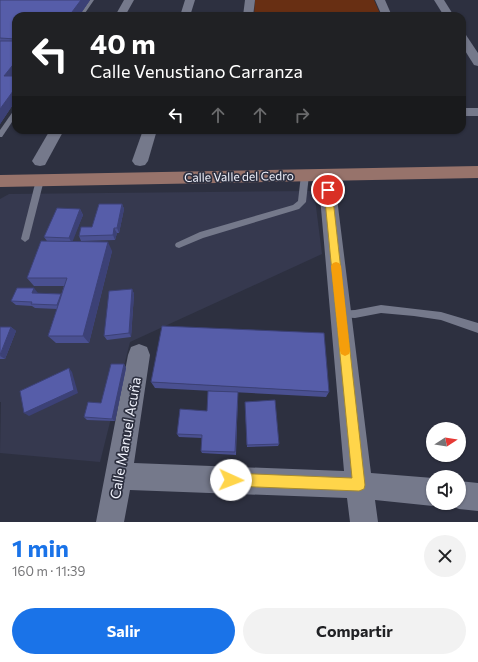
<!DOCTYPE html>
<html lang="es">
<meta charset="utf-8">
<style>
:root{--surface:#fff;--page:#f2f2f2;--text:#202124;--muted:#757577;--accent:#1a73e8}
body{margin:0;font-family:Commissioner,sans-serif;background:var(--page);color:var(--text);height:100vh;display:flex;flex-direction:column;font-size:15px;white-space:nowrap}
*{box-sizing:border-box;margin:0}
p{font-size:13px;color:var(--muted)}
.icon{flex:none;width:22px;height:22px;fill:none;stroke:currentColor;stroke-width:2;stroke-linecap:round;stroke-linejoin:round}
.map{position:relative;height:522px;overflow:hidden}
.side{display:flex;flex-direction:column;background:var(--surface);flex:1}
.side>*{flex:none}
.banner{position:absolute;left:12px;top:12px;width:454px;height:122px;border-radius:12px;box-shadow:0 1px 3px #0004;background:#202124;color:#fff;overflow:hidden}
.needle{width:26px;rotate:78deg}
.buttons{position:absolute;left:426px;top:422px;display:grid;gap:8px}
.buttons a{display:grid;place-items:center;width:40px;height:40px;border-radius:50%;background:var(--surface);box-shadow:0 1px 3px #0004;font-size:20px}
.pin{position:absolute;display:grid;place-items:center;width:34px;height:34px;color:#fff;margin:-17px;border:2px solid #fff;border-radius:50%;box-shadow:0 1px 4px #0007}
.me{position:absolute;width:44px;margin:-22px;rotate:92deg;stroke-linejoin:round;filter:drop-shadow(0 0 3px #0008)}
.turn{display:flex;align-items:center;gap:14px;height:84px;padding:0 12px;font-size:18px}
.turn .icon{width:52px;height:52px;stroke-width:2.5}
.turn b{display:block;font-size:28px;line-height:34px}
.lanes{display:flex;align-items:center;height:38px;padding:0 12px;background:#0003;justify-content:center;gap:20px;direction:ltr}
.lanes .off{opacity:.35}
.round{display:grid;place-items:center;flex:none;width:42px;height:42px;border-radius:21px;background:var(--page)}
.overview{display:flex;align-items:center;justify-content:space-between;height:68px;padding:0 12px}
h1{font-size:24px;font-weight:700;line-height:30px;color:var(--accent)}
.cta{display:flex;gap:8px;margin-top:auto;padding:8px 12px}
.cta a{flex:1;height:46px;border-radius:24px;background:var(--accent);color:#fff;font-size:16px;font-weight:700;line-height:46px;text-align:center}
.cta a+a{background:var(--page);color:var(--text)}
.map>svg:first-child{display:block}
.built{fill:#36394f}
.green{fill:#682f13}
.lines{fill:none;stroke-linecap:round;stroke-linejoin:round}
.lane{fill:#75798b;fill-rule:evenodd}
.street{fill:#75798b;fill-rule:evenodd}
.secondary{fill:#97736b;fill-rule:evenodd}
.wall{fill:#4a5091}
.shaded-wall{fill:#3c4176}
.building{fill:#565da9;stroke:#3c4176}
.route{fill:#ffd54a;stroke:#a68a30}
.slow{fill:#f59e0b}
.labels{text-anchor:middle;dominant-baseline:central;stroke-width:3.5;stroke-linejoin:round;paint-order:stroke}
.street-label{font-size:12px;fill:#f2f4fe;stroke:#2d3040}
.near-street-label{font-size:14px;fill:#f2f4fe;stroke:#2d3040}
</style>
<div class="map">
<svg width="478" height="522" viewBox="0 0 478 522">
<rect width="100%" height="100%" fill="#2d3040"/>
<polygon class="built" points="314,191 322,254 130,342 100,462 0,453 1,402 0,402 0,199 9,194"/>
<polygon class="green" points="255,0 374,0 381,16 254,16"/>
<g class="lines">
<g class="lane">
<polygon points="90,0 94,0 83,16 79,16"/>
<polygon points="16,109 16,116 2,137 0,137 0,130 14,110"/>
<polygon points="305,172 309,175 306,202 299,209 203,238 179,248 176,247 175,245 176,243 200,232 293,205 298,201 301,175"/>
<polygon points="40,177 44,180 29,239 25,242 21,239 36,180"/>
<polygon points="381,305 441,312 478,323 478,333 441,320 414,316 381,313 355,318 337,317 336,314 337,311 355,310"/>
</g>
<g class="street">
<polygon points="124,0 134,0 125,16 115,16"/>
<polygon points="185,0 195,0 190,16 180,16"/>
<polygon points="245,0 255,0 253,16 243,16"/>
<polygon points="375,0 385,0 392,16 382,16"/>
<polygon points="434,0 444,0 454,16 444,16"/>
<polygon points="462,34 466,35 478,53 478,66 474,65 462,46"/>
<rect x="462" y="108" width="16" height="8"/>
<polygon points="50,130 64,130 45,165 40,166 35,165 32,161"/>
<polygon points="143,130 157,130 148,161 145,165 140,166 135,165 132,161"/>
<polygon points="326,169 332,170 334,174 371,473 433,478 433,503 439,503 433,506 375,500 378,522 350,522 347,498 130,490 124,522 96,522 128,355 131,347 139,344 147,347 150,355 134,463 344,471 318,174 320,170"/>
<polygon points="459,481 478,483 478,511 459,509 449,505 449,503 459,503"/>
</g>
<polygon class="secondary" points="478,166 478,178 0,187 0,175"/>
</g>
<g class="wall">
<polygon points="0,0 90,0 79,16 16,16 16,73 14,76 16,76 16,100 0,124"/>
<polygon points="122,204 124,209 119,233 117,233 115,240 81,241 79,236 92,227"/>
<polygon points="80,209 83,215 72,241 112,251 89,343 56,343 48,336 57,309 35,308 32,306 16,305 11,301 38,293 61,294 61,295 64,286 34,286 27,278 47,241 44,237"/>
<polygon points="132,289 134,294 131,337 107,340 104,336"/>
<polygon points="0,327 11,327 16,331 5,359 0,359"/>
<polygon points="124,364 126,368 115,421 87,420 84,417 101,403"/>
<polygon points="151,382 329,392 326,397 155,388"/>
<polygon points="238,392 236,455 202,453 201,451 202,438 179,437 177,434"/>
<polygon points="245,404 279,444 278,446 247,447"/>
</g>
<g class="shaded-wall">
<polygon points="81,0 90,0 79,16 69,16"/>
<polygon points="16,61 16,73 8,84 4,76"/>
<polygon points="16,87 16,100 0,124 0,109"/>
<polygon points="122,204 124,209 119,233 117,228"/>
<polygon points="80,209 83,215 72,243 69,238"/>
<polygon points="114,228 117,233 115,240 113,235"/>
<polygon points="108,242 112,251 89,343 83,336"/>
<polygon points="34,288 38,293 36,298 32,293"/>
<polygon points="132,289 134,294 131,337 129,333"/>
<polygon points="61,294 64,299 60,309 57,305"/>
<polygon points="11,327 16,331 5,359 0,356"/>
<polygon points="124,364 126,368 115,421 112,419"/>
<polygon points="69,368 72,372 78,393 29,416 24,413"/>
</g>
<g class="building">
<polygon points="0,0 81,0 69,16 16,16 16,39 0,38"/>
<polygon points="0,41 16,41 16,61 4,76 16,76 16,87 0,109"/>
<polygon points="99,204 122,204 117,228 114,228 113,235 79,236 81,227 92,227"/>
<polygon points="57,208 80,209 69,238 44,237"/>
<polygon points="41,241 108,242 83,336 48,336 67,278 27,278"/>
<polygon points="17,288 34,288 32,293 61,294 57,305 31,304 32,302 11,301"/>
<polygon points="132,289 129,333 104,336 109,291"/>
<polygon points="162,326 324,333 329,392 151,382"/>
<polygon points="0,327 11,327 0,355"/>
<polygon points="111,364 124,364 112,419 84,417 88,402 101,403"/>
<polygon points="69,368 74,390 24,413 20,391"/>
<polygon points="208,391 238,392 235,452 201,451 202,435 177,434 180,409 207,411"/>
<polygon points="275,400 279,444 247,445 245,402"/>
</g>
<polygon class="route" points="328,187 332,190 365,485 364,489 359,491 231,486 227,484 225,480 227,475 231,473 352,478 324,190"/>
<polygon class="slow" points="336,262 339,263 341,266 350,351 349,354 345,356 341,354 340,351 331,266 333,263"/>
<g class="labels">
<g class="street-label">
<text transform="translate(239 176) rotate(-1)">Calle Valle del Cedro</text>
</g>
<g class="near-street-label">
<text transform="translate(125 438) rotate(-80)">Calle Manuel Acuña</text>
</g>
</g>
</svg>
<div class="buttons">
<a><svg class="needle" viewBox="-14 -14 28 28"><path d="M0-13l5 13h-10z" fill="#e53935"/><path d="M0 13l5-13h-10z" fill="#757577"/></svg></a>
<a><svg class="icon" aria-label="sound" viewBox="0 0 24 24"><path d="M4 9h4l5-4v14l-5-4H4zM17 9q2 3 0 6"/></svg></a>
</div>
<div class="pin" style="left:328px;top:190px;background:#d93025"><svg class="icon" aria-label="arrive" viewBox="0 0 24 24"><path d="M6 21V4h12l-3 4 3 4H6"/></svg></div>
<svg class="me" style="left:231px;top:480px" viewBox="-20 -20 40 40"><circle r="19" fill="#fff"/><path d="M0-13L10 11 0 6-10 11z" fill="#ffd54a"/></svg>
<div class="banner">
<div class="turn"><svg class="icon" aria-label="left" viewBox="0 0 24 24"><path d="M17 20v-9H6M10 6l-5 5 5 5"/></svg><div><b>40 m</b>Calle Venustiano Carranza</div></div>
<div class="lanes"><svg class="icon" aria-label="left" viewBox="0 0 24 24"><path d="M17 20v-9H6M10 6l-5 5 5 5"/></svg><svg class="icon off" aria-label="ahead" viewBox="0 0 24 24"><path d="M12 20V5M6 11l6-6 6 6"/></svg><svg class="icon off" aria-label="ahead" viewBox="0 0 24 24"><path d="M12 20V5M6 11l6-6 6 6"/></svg><svg class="icon off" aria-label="right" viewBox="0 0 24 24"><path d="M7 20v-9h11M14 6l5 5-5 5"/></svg></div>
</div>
</div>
<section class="side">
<div class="overview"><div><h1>1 min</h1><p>160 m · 11:39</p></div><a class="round"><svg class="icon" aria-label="close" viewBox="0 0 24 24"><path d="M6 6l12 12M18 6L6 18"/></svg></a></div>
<div class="cta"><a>Salir</a><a>Compartir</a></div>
</section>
